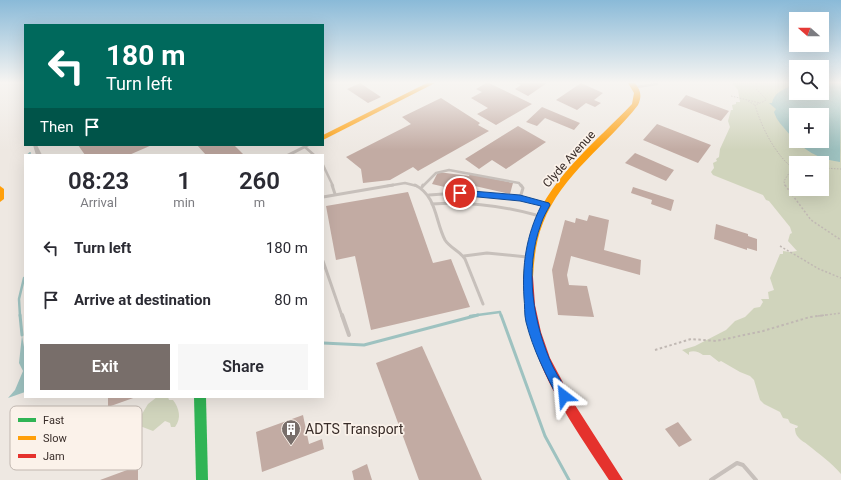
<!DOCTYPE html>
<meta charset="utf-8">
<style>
:root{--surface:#fff;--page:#f7f7f7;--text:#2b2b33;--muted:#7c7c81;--accent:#786e6a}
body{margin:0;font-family:Roboto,sans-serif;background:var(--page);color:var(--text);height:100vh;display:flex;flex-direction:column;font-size:15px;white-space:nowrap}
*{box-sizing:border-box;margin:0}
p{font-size:13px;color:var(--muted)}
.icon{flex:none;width:22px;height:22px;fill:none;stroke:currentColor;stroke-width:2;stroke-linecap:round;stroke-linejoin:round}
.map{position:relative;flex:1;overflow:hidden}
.sheet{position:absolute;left:24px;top:154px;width:300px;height:244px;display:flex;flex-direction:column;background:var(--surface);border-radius:0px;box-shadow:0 4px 16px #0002}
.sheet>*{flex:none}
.banner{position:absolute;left:24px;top:24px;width:300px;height:122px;border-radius:0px;box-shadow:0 4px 16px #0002;background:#00695c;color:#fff;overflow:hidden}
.needle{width:26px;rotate:291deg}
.fabs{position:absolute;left:789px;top:12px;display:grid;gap:8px}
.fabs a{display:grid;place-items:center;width:40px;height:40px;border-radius:0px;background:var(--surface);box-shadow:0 4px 16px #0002;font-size:20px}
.pin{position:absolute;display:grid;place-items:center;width:34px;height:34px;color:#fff;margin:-17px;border:2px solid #fff;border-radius:50%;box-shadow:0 1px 4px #0007}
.me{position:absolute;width:44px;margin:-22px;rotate:331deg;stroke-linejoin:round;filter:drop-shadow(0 0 3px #0008)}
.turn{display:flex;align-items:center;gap:14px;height:84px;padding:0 16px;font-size:18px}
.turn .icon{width:52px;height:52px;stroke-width:2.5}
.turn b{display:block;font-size:28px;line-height:34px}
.then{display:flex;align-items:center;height:38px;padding:0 16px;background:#0003;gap:8px;font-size:15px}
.eta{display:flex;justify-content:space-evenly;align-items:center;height:68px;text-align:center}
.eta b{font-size:24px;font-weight:600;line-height:28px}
.action{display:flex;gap:8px;margin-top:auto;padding:8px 16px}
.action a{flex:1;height:46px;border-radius:0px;background:var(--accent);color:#fff;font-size:16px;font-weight:600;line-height:46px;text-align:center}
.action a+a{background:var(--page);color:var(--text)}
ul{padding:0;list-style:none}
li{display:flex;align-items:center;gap:12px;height:52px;padding:0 16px}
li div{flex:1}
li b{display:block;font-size:15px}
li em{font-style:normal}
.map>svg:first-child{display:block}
.green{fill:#d0d4bc;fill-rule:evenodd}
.water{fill:#9ec2c0;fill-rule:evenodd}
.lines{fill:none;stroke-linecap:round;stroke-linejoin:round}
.stream-far2{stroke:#9ec2c0;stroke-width:2}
.stream-far1{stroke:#9ec2c0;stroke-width:2.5}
.stream{stroke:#9ec2c0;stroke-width:3}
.building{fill:#c2aba3}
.path-far2{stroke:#c0b8b3;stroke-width:1;stroke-dasharray:1.5 1.5;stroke-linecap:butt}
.path-far1{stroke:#c0b8b3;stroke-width:1.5;stroke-dasharray:2 2;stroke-linecap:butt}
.path{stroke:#c0b8b3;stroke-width:2;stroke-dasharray:2.5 2.5;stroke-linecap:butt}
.lane-far2{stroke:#c7c0bb;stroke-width:2.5}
.lane-far1{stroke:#c7c0bb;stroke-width:3}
.lane{stroke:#c7c0bb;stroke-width:4}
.street{fill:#c7c0bb;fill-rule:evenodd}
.fast{fill:#30b455;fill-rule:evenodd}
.slow{fill:#ff9f0a;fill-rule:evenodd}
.jam{fill:#e5322d;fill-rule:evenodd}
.route{fill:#1a73e8;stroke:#114b97}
.labels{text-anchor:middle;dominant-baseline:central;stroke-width:3.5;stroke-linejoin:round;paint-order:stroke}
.street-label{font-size:12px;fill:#392d29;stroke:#fbf2ea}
.near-poi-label{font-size:14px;fill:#392d29;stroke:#fbf2ea;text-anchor:start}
.key{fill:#fbf2ea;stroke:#c1b7b0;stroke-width:1}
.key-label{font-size:11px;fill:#392d29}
</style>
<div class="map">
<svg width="841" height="480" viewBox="0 0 841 480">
<rect width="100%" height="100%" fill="#eee8e2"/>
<g class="green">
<path d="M732,83H796V93H822V83H841V474C831,462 819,454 808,445C805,442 801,441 798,437C796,435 795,432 795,428H797L798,426L790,423L788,419L783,418L780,412L764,404L760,400L754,380L750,376L740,372L721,361L719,362L710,355H703C699,352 694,350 689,352V355L682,350L695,346L726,330L735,321L745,317L754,308L760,307L763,302L761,299H769L768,292L774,290L770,278L780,254H783V251L790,252L797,251L788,241L790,234L792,233L790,227L769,201L766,200L763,195L713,175L711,172L714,168L713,163L717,161L716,159L719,157L720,149L730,127L728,121L731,110H733L732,105L736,104V102H740L738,90ZM796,115H822V141H796ZM796,163H822V189H796Z"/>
<path d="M157,397H168L169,400H173C179,408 182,418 175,427H171L170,423L165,421L153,431L140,426L134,437L129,433L130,410H134L138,415L142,414L148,404Z"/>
</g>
<g class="water">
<path d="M794,83H796V93H822V83H841L840,162C817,159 804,150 790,135C784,127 777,122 774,112L776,109L769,103H772C776,89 785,91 794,83ZM796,115H822V141H796Z"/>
<polygon points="22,335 25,353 25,392 8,398 15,390 23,371 19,363"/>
</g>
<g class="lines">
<polyline class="stream-far2" points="28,155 30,153"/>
<g class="stream-far1">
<polyline points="20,316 19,299 24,278"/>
<polyline points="470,316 500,312 501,316"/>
</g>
<g class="stream">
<polyline points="20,315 22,335"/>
<polyline points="501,315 545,436 569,480"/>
<polyline points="323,343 364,345 478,315"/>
</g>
</g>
<g class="building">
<polygon points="360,83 381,97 368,103 347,89"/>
<polygon points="486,83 489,83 532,104 496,125 477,114 488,108 471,98 482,92 476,89"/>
<polygon points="516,83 547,83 528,96 515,89 521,85"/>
<polygon points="581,83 603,93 594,100 601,103 595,107 586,103 577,110 556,100"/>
<polygon points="686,95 729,111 721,121 678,105"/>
<polygon points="441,98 480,123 478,125 489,131 418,171 413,167 390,180 363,183 361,169 346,157 411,124 402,117"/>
<polygon points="542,107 580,123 574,130 545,118 537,126 526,122"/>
<polygon points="657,124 711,145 698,163 643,140"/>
<polygon points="518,126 546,142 506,169 492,160 479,169 465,159"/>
<polygon points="78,145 152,145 129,155 85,155"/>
<polygon points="197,145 234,145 244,155 206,155"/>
<polygon points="635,153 674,170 666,181 625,163"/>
<polygon points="438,172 469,176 470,174 513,183 510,194 466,184 465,188 450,185 449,188 432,184"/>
<polygon points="633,187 674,200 671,211 651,204 652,200 631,193"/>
<polygon points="408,192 433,263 451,259 470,307 371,330 355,256 336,260 326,206"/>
<polygon points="589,215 609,220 604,250 641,260 640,275 571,256 567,275 569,285 587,286 594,317 558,315 552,270 565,220 575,223 576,218 587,221"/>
<polygon points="716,224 748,234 748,236 757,239 757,251 747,248 747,250 714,239"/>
<polygon points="422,346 482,480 419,480 376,363"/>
<polygon points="108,397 136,397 108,407"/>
<polygon points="303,415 309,444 322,439 324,449 262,472 256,432"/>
<polygon points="678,422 692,440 679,447 665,429"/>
<polygon points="367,464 372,480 354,480 352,471"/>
<polygon points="138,466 138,480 100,480"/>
</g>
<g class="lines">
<g class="path-far2">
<path d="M756,83V89L766,99L765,101L755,105C762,129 776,156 796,171"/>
<polyline points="731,96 760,103"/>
<polyline points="748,101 755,105"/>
<polyline points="791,165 796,168"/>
<polyline points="822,168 841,169"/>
<polyline points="785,186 784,181 791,170 794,171"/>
</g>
<g class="path-far1">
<polyline points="785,185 811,220 841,240"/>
<polyline points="780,246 819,269 841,278"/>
<polyline points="818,316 841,313"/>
</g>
<polyline class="path" points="655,350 691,339 716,341 763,331 810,317 826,315"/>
<g class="lane-far2">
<polyline points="636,87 657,84"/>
<polyline points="305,147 314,155"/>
<polyline points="323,165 333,186"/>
<polyline points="387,186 405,183 417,186"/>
<polyline points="423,186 436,173 449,170 519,183 521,186"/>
</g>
<g class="lane-far1">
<polyline points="332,185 335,194"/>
<path d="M415,185C437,196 435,221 445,240C450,248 460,251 465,259L483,304"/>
<polyline points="422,187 423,185"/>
<path d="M429,195C467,192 510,193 546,205"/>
<polyline points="323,197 393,185"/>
<polyline points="520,198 523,188 521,185"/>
<path d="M432,204C469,201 504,206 540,216"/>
<polyline points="464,256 487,253 527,257"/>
<polyline points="323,261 342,316"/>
</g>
<g class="lane">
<polyline points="342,315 349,335"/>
<polyline points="711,480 737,463 743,465 756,480"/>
</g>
<g class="street">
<polygon points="33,145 37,145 42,155 36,155"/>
<polygon points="305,145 311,145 292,155 285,155"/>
</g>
<polygon class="fast" points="194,397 206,397 208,480 196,480"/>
<g class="slow">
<polygon points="427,83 435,83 323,140 323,135"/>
<path d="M628,83H635C641,91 642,96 638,105C607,145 562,174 543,223C536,240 534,259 533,277L531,280L528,281L525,280L523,277C525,259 527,241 534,223C553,175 597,141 632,104L634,93Z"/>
<polygon points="0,186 4,189 4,199 0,202"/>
</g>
<path class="jam" d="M528,273L531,274L533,277L535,305L541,332L550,358L575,405L623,480H609C579,434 544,386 530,332C526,314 524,296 523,277L525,274Z"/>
</g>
<linearGradient id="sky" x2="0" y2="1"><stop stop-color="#8abad8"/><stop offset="0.55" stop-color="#f7f5f2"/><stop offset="1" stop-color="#f7f5f2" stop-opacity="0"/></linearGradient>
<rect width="841" height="150" fill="url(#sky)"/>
<path class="route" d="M460,190L520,195L549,203L550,205C547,211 543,217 541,224C524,269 533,324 553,367C558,377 565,386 569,396L568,400L564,402L559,400C546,375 533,350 526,322C524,314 525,305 524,298C522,265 526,236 541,206L520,201L457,195L455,193L457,191Z"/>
<defs>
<g id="building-pin" transform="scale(1)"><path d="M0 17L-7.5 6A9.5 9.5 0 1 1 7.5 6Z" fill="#786e6a" stroke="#fbf2ea"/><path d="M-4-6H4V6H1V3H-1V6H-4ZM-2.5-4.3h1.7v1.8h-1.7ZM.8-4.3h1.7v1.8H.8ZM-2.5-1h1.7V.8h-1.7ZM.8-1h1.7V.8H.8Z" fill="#fff"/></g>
</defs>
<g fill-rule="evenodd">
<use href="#building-pin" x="291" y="429"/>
</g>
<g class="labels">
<g class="street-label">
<text transform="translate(569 159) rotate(-48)">Clyde Avenue</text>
</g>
<g class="near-poi-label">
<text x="305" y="429">ADTS Transport</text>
</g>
</g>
<rect x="10" y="406" width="132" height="64" rx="6" class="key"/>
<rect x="18" y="418" width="18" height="4" fill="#30b455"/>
<rect x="18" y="436" width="18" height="4" fill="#ff9f0a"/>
<rect x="18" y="454" width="18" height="4" fill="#e5322d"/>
<g class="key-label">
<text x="43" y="424">Fast</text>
<text x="43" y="442">Slow</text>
<text x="43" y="460">Jam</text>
</g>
</svg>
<div class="fabs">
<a><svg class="needle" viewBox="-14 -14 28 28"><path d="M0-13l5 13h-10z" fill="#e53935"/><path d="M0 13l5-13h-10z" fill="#7c7c81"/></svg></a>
<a><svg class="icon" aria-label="search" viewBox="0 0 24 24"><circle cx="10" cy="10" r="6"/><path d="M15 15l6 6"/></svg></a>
<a>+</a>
<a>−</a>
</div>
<div class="pin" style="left:460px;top:193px;background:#d93025"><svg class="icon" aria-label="arrive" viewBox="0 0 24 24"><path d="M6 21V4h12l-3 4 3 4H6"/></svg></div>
<svg class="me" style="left:564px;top:396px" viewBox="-20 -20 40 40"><path d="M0-17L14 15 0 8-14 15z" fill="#1a73e8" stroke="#fff" stroke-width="4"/></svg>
<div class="banner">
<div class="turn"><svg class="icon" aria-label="left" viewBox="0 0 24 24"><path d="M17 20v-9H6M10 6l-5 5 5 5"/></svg><div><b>180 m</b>Turn left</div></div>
<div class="then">Then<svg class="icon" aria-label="arrive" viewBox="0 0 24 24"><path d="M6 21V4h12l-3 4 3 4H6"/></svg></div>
</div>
<section class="sheet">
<div class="eta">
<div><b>08:23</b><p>Arrival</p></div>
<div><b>1</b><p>min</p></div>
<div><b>260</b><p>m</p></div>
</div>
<ul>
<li><svg class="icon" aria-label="left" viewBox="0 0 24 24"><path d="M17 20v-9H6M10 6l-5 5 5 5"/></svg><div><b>Turn left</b></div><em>180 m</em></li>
<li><svg class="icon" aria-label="arrive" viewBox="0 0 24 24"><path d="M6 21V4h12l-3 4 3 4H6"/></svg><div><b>Arrive at destination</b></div><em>80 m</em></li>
</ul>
<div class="action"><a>Exit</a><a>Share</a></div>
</section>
</div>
